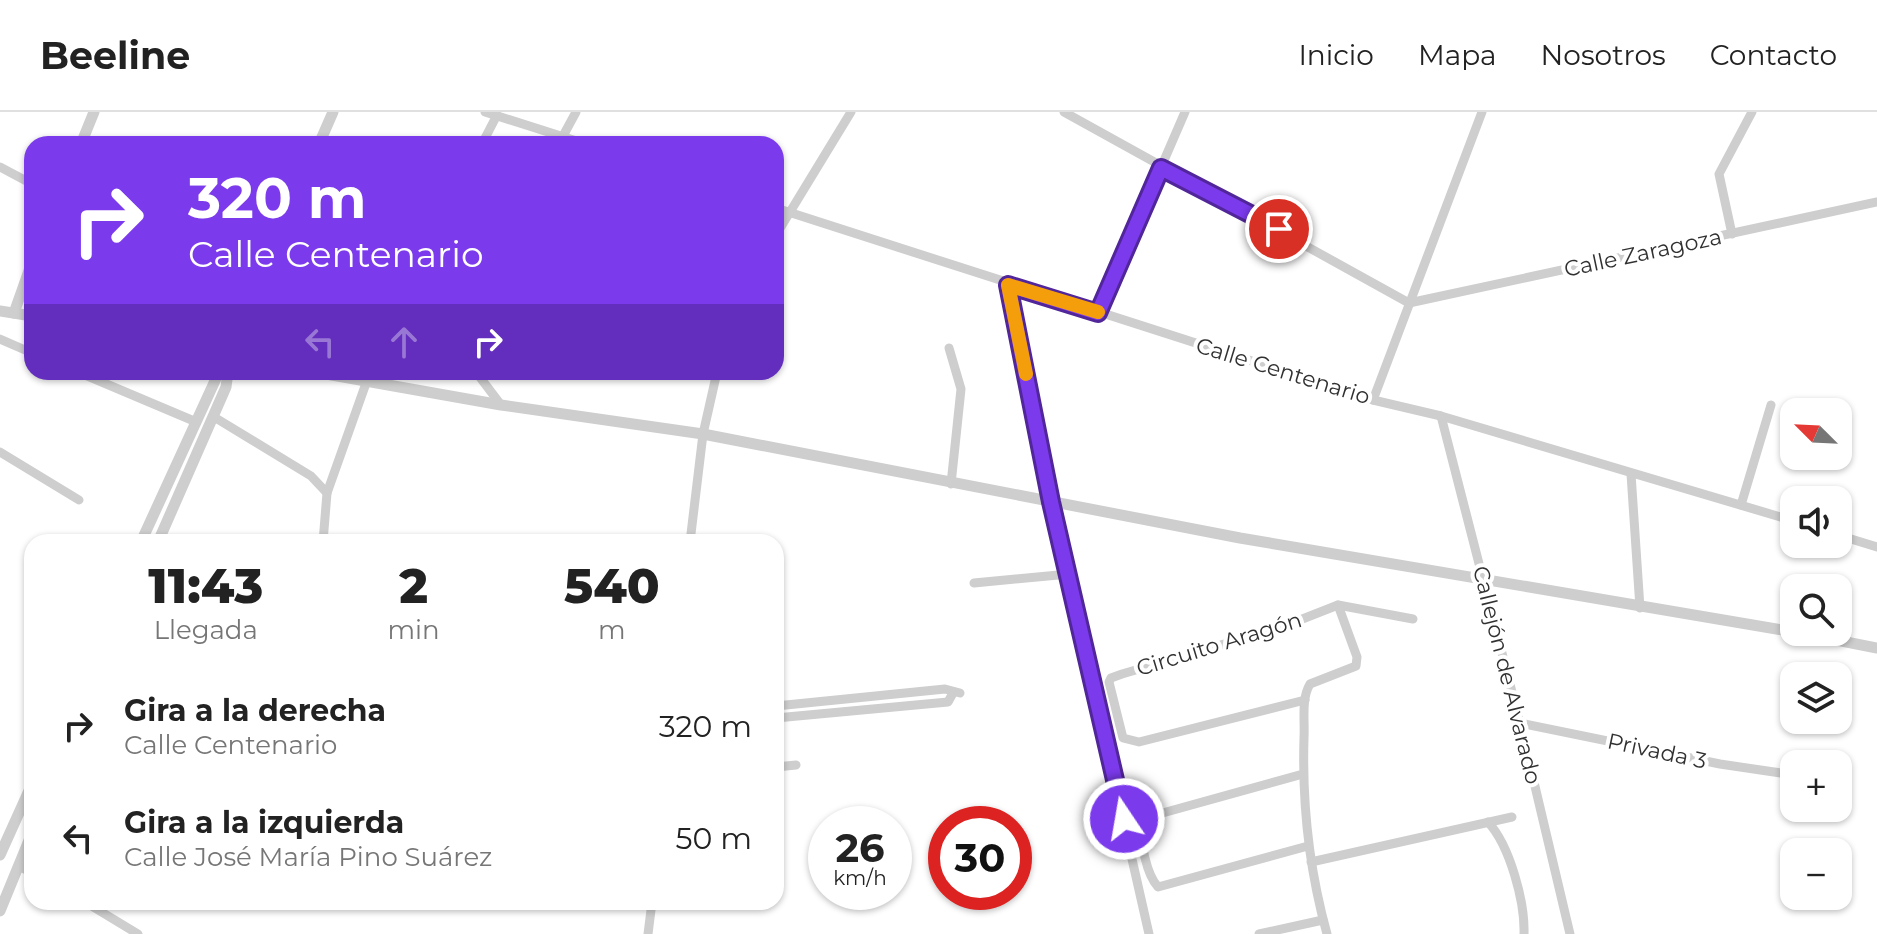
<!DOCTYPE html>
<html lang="es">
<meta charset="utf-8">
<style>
:root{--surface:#fff;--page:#f2f2f2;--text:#222;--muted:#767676;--line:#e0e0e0}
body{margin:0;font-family:Montserrat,sans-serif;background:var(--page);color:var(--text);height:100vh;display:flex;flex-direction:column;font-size:30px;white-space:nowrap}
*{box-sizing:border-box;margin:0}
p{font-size:26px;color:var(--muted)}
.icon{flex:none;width:44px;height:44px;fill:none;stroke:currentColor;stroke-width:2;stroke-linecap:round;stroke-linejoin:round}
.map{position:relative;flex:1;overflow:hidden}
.details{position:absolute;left:24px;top:422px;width:760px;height:376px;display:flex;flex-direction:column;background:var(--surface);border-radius:24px;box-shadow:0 2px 6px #0004}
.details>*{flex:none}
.guide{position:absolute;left:24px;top:24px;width:760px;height:244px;border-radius:24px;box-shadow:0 2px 6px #0004;background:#7c3aed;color:#fff;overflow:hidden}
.needle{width:52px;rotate:294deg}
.controls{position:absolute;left:1780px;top:286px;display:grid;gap:16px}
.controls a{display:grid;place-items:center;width:72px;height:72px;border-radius:16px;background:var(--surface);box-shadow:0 2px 6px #0004;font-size:40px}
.speed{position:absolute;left:808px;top:694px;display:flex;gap:16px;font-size:40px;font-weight:700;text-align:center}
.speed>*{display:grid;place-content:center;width:104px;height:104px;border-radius:50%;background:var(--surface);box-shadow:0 2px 6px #0004;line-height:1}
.speed small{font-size:20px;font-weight:400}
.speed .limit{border:12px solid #d22;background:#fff;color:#111}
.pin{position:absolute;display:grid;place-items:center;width:68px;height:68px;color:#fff;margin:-34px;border:4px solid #fff;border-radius:50%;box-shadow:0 2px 8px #0007}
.me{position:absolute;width:88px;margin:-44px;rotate:348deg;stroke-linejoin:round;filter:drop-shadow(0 0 6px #0008)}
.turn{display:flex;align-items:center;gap:28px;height:168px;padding:0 32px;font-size:36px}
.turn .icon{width:104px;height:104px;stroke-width:2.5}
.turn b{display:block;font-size:56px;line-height:68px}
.lanes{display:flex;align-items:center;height:76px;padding:0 32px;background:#0003;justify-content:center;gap:40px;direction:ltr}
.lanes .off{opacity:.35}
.eta{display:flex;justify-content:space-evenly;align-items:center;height:136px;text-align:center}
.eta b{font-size:48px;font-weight:800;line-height:56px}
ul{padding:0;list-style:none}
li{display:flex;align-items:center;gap:24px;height:112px;padding:0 32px}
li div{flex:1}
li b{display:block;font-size:30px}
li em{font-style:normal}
header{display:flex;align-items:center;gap:48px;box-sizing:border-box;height:112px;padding:0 40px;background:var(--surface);border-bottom:2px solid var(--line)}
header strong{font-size:38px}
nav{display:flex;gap:44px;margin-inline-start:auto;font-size:28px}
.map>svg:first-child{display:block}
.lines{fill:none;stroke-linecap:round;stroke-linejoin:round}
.minor{stroke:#cecece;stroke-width:9}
.tertiary{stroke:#cecece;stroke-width:11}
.route-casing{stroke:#51269a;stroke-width:20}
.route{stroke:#7c3aed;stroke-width:14}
.slow{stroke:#f59e0b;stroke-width:14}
.labels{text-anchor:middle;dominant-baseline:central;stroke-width:8;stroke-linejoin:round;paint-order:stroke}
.street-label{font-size:22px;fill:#313131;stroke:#fff}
</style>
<header>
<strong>Beeline</strong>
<nav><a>Inicio</a><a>Mapa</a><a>Nosotros</a><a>Contacto</a></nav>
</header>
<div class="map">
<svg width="1877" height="822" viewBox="0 0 1877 822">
<rect width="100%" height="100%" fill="#fff"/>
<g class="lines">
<g class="minor">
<polyline points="485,0 586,32"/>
<polyline points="1064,0 1409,191 1877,90"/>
<polyline points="563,24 576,0"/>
<polyline points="482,32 497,3"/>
<polyline points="0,55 32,72"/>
<polyline points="776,96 1373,288 1441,304 1794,409"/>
<polyline points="1732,122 1719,62 1752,0"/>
<polyline points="776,123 851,0"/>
<polyline points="1008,173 1051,390 1149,822"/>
<polyline points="1098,201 1185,0"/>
<polyline points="0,227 32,241"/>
<polyline points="949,236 961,277 951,372"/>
<polyline points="78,260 194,309"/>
<polyline points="476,260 501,293"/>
<polyline points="1373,288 1482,0"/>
<polyline points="1441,304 1520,611 1570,822"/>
<polyline points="214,305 311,364 327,381"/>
<polyline points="0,340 79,388"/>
<polyline points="1631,362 1640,496"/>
<polyline points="1741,393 1771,293"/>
<polyline points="1838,423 1877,435"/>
<polyline points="323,430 327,381 370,260"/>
<polyline points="690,430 703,322 717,260"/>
<polyline points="974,471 1069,462"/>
<polyline points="1305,588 1139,630 1123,626 1109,570 1111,566 1122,562 1282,515 1338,493 1413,507"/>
<polyline points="776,594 945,577 960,581"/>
<polyline points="776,606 948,590 953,581"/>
<polyline points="1520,611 1720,652 1794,663"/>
<polyline points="776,655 796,653"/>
<path d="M1303,662L1159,702L1143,713C1139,729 1147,763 1158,775L1308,734"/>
<path d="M1488,710C1510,734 1525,790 1524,822"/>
<polyline points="1311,750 1512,705"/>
<polyline points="19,754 32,761"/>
<polyline points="85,790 138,822"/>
<polyline points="648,822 652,790"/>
<polyline points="1259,822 1323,808"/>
<path d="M1327,822C1309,757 1302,693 1304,626C1305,608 1301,587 1310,572L1356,554L1357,545L1338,493"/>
</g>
<g class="tertiary">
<polyline points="81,32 94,0"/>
<polyline points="319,32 333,0"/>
<polyline points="0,199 32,204"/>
<polyline points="14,201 32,150"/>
<polyline points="315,260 501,293 703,322 1240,426 1794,520"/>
<polyline points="141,430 219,260"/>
<polyline points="158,430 226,275 228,260"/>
<polyline points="1796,520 1877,536"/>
<polyline points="0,743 32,672"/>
<polyline points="0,799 32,721"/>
</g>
</g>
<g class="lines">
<g class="route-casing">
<polyline id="route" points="1124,707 1051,390 1008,173 1098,201 1161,56 1279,117"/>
</g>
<use href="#route" class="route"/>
<polyline class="slow" points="1026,262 1008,173 1098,200"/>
</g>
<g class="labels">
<g class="street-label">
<text transform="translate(1643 141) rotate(-12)">Calle Zaragoza</text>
<text transform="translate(1283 259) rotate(17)">Calle Centenario</text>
<text transform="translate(1219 532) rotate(-17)">Circuito Aragón</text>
<text transform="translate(1507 563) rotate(76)">Callejón de Alvarado</text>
<text transform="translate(1657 639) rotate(12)">Privada 3</text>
</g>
</g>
</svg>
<div class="controls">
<a><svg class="needle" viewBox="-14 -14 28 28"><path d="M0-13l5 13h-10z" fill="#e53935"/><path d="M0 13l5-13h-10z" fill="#767676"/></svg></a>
<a><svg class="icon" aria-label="sound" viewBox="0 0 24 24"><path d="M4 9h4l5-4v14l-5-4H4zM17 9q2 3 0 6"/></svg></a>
<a><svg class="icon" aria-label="search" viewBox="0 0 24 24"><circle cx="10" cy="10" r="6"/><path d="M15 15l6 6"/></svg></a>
<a><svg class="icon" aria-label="layers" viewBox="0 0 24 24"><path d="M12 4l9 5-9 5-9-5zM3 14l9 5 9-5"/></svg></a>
<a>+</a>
<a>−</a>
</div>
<div class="speed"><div>26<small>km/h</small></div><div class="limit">30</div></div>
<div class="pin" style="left:1279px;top:117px;background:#d93025"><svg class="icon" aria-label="arrive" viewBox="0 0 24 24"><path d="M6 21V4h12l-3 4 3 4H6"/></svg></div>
<svg class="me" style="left:1124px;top:707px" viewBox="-20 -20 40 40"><circle r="17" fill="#7c3aed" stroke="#fff" stroke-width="3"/><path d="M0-11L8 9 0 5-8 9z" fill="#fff"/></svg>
<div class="guide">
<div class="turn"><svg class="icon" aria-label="right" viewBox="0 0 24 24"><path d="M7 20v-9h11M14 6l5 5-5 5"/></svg><div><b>320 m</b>Calle Centenario</div></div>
<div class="lanes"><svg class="icon off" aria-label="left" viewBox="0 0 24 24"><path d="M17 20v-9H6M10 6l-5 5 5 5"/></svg><svg class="icon off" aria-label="ahead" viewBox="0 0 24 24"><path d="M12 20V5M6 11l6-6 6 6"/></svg><svg class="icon" aria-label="right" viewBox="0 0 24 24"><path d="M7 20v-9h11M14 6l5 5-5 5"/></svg></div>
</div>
<section class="details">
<div class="eta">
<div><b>11:43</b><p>Llegada</p></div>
<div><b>2</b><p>min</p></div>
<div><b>540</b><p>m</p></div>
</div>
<ul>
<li><svg class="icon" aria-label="right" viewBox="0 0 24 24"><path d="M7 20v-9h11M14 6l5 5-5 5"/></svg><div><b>Gira a la derecha</b><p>Calle Centenario</p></div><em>320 m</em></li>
<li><svg class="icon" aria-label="left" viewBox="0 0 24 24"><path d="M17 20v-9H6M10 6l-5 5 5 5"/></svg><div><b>Gira a la izquierda</b><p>Calle José María Pino Suárez</p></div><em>50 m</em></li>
</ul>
</section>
</div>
